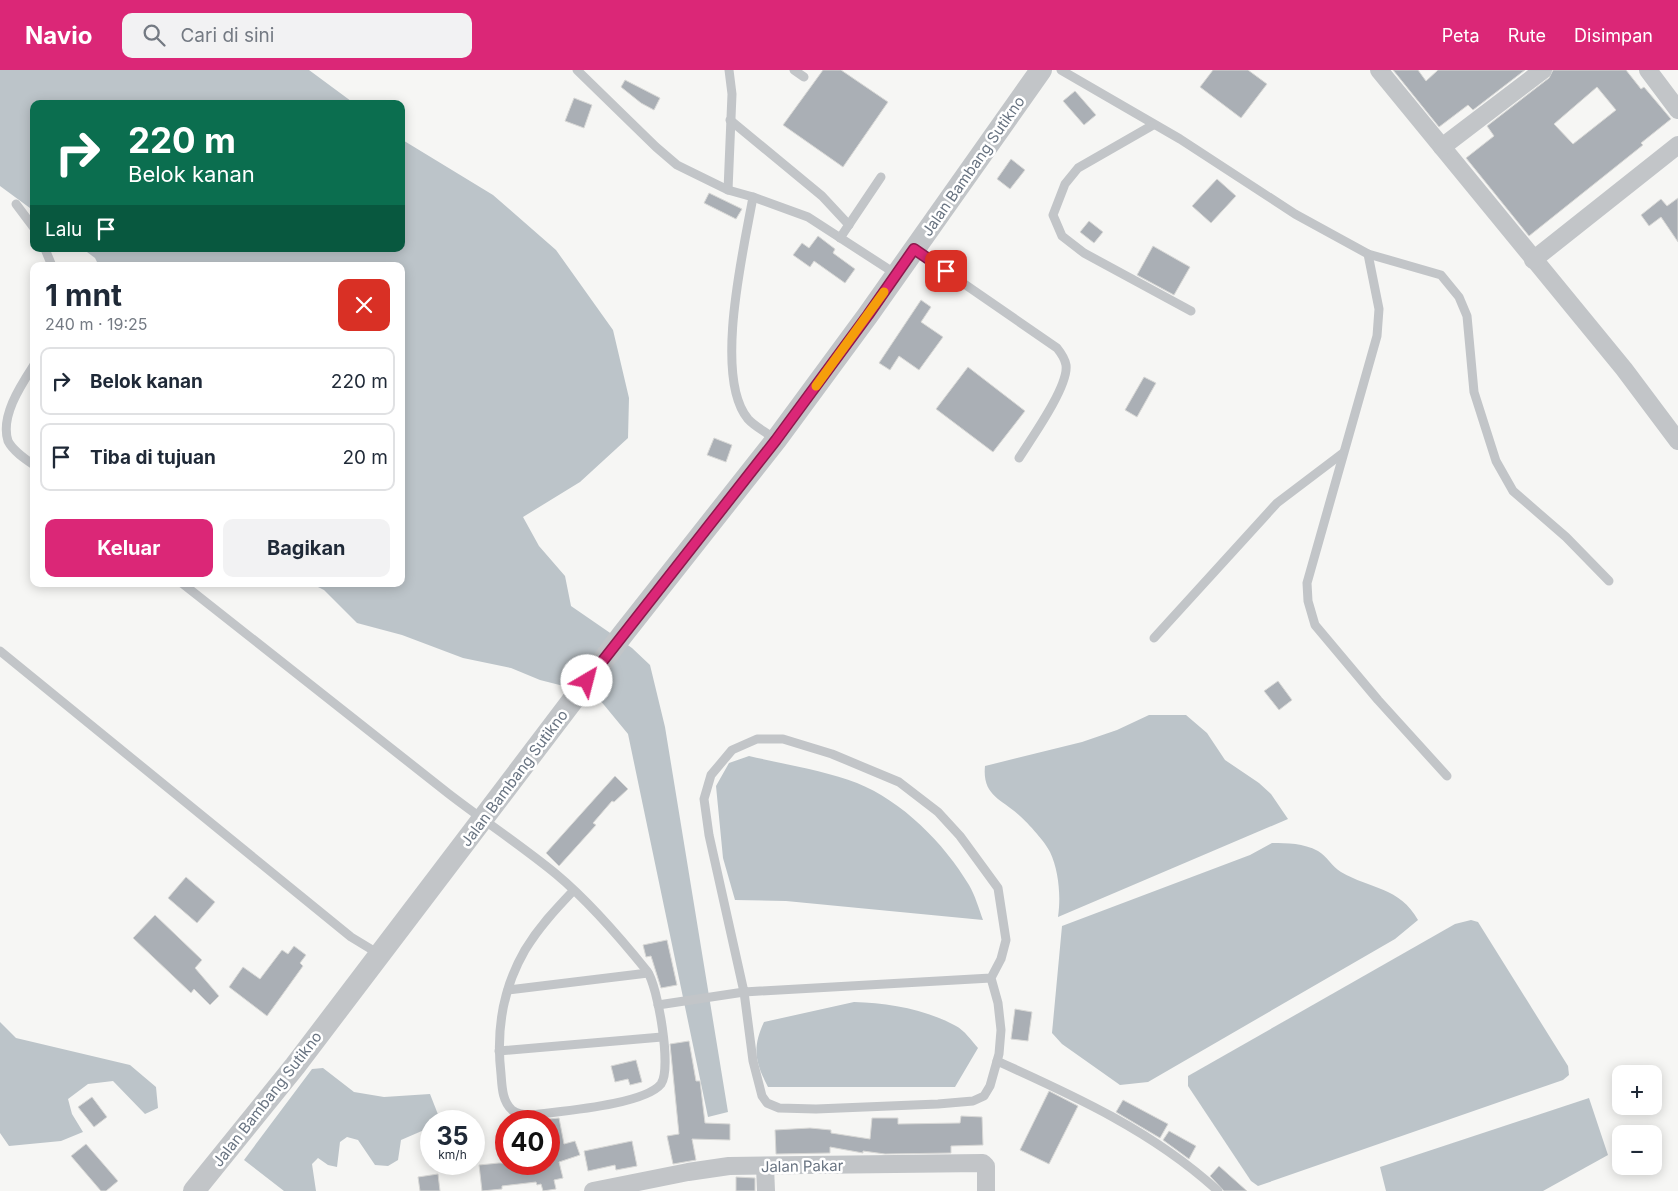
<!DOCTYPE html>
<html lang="id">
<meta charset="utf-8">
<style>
:root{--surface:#fff;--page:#f2f2f3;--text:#1f2937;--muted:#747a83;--line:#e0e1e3;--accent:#db2777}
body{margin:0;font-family:Inter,sans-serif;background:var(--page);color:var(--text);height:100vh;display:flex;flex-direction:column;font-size:19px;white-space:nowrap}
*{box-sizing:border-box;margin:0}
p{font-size:16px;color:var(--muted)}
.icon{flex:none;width:28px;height:28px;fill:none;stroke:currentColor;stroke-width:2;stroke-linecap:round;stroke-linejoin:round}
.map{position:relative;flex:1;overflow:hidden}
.details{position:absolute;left:30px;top:192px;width:375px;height:325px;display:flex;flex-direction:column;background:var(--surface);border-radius:10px;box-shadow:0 2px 12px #0003}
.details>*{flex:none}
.banner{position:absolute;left:30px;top:30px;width:375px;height:152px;border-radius:10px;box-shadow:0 2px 12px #0003;background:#0b6e4f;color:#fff;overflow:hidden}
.tools{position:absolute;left:1612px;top:995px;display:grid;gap:10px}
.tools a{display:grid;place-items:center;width:50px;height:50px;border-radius:10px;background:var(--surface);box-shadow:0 2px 12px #0003;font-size:25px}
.speed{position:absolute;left:420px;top:1040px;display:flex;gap:10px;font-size:25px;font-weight:700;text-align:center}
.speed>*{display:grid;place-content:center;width:65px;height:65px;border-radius:50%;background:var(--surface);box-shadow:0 2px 12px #0003;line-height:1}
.speed small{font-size:12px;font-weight:400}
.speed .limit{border:8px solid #d22;background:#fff;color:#111}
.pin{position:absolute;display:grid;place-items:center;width:42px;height:42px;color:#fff;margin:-21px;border-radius:10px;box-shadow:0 2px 8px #0006}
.me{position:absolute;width:55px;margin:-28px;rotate:37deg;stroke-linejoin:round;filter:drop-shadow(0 0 4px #0008)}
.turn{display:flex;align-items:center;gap:18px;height:105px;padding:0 15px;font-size:22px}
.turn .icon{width:65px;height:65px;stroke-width:2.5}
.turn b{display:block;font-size:35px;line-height:42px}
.then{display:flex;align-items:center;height:48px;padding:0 15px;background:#0003;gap:10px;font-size:19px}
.round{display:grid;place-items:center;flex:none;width:52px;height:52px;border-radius:10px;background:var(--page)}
.summary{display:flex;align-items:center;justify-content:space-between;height:85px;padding:0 15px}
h1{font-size:30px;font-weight:700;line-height:38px}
.button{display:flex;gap:10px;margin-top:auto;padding:10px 15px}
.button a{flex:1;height:58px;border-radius:10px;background:var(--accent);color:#fff;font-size:20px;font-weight:700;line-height:58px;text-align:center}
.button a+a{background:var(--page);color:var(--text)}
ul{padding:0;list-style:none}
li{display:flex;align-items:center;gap:15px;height:68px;margin:0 10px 8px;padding:0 5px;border:2px solid var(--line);border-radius:10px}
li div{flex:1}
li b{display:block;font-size:19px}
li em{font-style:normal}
header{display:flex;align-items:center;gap:30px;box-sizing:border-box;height:70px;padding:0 25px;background:var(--accent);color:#fff}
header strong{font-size:24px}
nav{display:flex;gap:28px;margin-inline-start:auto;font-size:18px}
.search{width:350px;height:45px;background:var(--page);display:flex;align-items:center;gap:12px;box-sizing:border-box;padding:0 18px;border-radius:10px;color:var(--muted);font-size:19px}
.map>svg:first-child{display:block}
.water{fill:#bcc4c9}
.building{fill:#aaafb5;stroke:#d8d8d6;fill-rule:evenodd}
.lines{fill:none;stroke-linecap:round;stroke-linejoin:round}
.service{stroke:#c2c5c8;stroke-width:9}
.minor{stroke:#c2c5c8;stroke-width:18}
.tertiary{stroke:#c2c5c8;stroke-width:22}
.route-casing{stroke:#8e194d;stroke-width:12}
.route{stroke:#db2777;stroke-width:9}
.slow{stroke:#f59e0b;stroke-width:9}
.labels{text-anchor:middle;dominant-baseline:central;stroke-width:5;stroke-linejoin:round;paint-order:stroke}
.street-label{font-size:15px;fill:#687381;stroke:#fff}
</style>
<header>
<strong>Navio</strong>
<div class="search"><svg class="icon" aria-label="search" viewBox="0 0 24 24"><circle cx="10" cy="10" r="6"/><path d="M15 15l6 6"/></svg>Cari di sini</div>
<nav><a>Peta</a><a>Rute</a><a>Disimpan</a></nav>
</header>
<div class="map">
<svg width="1678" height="1121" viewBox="0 0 1678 1121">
<rect width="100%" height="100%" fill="#f6f6f4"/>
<g class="water">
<polygon points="0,0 309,0 355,34 34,34 34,141 0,116"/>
<polygon points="401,69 493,125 556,180 613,260 629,328 628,368 580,412 523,447 539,476 565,506 571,536 632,578 650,595 665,657 728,1042 708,1047 628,664 595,624 540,610 511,598 463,588 402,565 357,553 324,520 312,514 401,514 401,196 99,196 95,188 83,179 401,179"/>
<path d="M1149,645H1186L1207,663L1225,690L1259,713L1271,724L1288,749L1058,847C1061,827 1059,801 1050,782C1046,773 1028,753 1020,746C1002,729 982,726 985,696L1082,672L1117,660Z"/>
<path d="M749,686C783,694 826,701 857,713C902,731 944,773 969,815C975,825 979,839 983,850L786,831L735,830L723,788L716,716L729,693Z"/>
<path d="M1272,773C1288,773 1303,773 1318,781C1327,786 1332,797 1341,802C1370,819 1400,817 1418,850L1395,869L1148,1012L1120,1015L1062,974L1052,963L1062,856L1250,785Z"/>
<polygon points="1471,850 1478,852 1568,996 1569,1005 1563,1010 1258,1116 1251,1111 1188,1016 1188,1006 1455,854"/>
<path d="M854,932C888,933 925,939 956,956C964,960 972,971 978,978L955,1017H768C755,992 752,978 764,952Z"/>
<polygon points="0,952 16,968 130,995 156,1017 158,1038 145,1044 113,1011 88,1014 68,1029 72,1044 83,1062 61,1071 9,1076 0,1063"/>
<polygon points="323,998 354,1022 384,1027 430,1024 439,1047 436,1051 431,1051 431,1057 401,1070 398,1090 388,1096 375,1095 358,1070 347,1067 340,1072 337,1097 328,1095 318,1088 312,1094 316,1121 284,1121 244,1090 312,999"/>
<polygon points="1589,1028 1608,1085 1543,1121 1386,1121 1380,1097"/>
</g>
<g class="building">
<polygon points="823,0 841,0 888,32 843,97 783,55"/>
<polygon points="1213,0 1248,0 1267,14 1241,48 1200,17"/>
<polygon points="1393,0 1418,0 1426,11 1438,0 1525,0 1473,40 1468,35 1439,57"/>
<path d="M1553,0H1626L1641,19L1644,17L1671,49L1641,73L1643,75L1529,166L1466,88L1494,66L1487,56L1549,8ZM1597,17L1616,40L1573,74L1554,54Z"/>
<polygon points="625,10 660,28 654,40 641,33 621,17"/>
<polygon points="1075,21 1096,45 1084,55 1063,31"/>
<polygon points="574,28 592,35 584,58 565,51"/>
<polygon points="1011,89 1025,100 1010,119 997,109"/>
<polygon points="1217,109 1236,126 1211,153 1192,136"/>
<polygon points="709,123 742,139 736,149 704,133"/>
<polygon points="1678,128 1678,172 1661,147 1649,156 1641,145 1661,129 1667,136"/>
<polygon points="1089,151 1103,162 1094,173 1080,162"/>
<polygon points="818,166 835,179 833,183 855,199 845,213 814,191 810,197 793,185 802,173 809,178"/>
<polygon points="1153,176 1190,197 1174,225 1137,205"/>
<polygon points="921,230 931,237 921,252 943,267 919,300 899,286 890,300 879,293"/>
<polygon points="968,297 1025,341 993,382 936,339"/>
<polygon points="1144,307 1156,313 1137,347 1125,340"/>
<polygon points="714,368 732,375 726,392 707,385"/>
<polygon points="1278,611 1292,630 1279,640 1264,621"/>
<polygon points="615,706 628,719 614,732 612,731 593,753 596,755 559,796 546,783"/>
<polygon points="186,807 215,832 197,853 168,828"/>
<polygon points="155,845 202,890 195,898 219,926 210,935 194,919 191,923 133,868"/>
<polygon points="667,870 677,915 661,918 651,886 646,887 643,875"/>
<polygon points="294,876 306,885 300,893 303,896 267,946 229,917 243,897 260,909 282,880 288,884"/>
<polygon points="1015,939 1032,942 1028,971 1011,969"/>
<polygon points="689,971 696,1011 700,1011 705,1053 730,1054 730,1070 692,1069 696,1090 673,1094 667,1066 679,1064 670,974"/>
<polygon points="636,990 642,1012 630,1015 628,1009 615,1012 611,996"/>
<polygon points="1049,1021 1078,1036 1049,1094 1020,1080"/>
<polygon points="92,1027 107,1047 94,1057 78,1037"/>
<polygon points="1123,1030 1168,1054 1160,1068 1116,1042"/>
<polygon points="961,1046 982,1047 983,1075 951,1076 951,1083 885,1084 863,1081 863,1083 830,1077 830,1083 776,1084 775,1060 810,1058 831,1060 831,1063 870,1069 872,1048 898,1048 898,1054 960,1053"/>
<polygon points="559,1048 564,1074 575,1071 580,1085 559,1092 563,1108 554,1110 556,1119 543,1121 541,1114 537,1115 536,1112 502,1116 502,1119 482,1121 479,1095 499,1093 549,1094 549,1049"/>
<polygon points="1169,1061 1196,1076 1189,1089 1163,1070"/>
<polygon points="632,1071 637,1096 616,1100 615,1095 588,1101 584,1081"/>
<polygon points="86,1074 118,1111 106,1121 101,1121 71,1086"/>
<polygon points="1219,1096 1247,1121 1224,1121 1210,1106"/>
<polygon points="438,1104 440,1121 420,1121 418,1107"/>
<polygon points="736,1107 755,1108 755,1121 736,1121"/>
</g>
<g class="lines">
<g class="service">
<path d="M577,0L656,77L677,95L728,120L753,127C744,178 713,307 748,349C755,357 768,363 776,370"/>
<polyline points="794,0 804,7"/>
<polyline points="1061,0 1180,69 1295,144 1368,184 1379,239 1377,266 1307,513 1308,531 1315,555 1378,630 1447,706"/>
<polyline points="730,50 822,126 849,155"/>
<polyline points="1153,55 1078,98 1065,114 1053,145 1062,166 1084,183 1191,241"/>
<polyline points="728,120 732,24 729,0"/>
<polyline points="753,127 808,147 896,204"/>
<polyline points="16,134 34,158"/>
<polyline points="840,168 881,107"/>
<polyline points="45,179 52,196"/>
<path d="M915,180L1057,278C1061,283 1065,289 1066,295C1069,316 1031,369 1019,388"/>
<polyline points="1368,184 1441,205 1459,227 1467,246 1474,322 1496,391 1513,421 1566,467 1609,511"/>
<path d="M34,295C21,315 0,346 8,371C13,381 25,389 34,395"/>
<path d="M183,514C272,584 361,654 449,724C484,751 522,776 556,804C586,829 622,870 647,901C658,916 672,999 661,1014C644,1035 561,1041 533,1045C526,1045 517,1045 512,1040C502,1031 502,1016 501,1004C496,961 503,918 525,880C539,857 555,840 573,821"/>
<polyline points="1154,568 1277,433 1343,383"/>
<polyline points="0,581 351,867 379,884"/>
<polyline points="508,920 648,903"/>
<polyline points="658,935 744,922 991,908 1001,889 1006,870 998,818 960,766 938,742 899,712 832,684 783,669 757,669 732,680 711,705 704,729 709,765 744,922 753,991 762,1026 767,1033 779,1038 816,1039 938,1034 973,1031 984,1026 990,1016 999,984 1001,960 998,933 991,908"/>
<polyline points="499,981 662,967"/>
<path d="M997,991C1075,1026 1154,1062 1218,1121"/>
</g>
<g class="minor">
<polyline points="1379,0 1624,299 1678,371"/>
<polyline points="1648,0 1678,40"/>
<polyline points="1442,77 1543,0"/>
<polyline points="1533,190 1678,75"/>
<polyline points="765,1096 766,1121"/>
<polyline points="593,1121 688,1102 729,1096 983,1093 986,1096 986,1121"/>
</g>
<polyline class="tertiary" points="194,1121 295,996 623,564 776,370 868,245 1041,0"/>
</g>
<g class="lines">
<g class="route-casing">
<polyline id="route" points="587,611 776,370 868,245 914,179 946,201"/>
</g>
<use href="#route" class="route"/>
<polyline class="slow" points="816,316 884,222"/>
</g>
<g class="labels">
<g class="street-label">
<text transform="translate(973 96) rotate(-55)">Jalan Bambang Sutikno</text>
<text transform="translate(514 708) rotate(-53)">Jalan Bambang Sutikno</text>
<text transform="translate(267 1029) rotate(-52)">Jalan Bambang Sutikno</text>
<text transform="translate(802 1096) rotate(-1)">Jalan Pakar</text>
</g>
</g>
</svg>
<div class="tools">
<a>+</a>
<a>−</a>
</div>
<div class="speed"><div>35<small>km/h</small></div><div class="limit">40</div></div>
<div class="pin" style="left:946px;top:201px;background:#d93025"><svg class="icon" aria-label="arrive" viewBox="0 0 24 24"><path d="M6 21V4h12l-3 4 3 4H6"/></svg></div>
<svg class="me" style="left:587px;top:611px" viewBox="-20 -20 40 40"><circle r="19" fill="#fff"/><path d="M0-13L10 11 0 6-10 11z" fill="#db2777"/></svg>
<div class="banner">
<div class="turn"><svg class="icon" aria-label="right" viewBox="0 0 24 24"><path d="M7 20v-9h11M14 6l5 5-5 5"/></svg><div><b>220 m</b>Belok kanan</div></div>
<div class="then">Lalu<svg class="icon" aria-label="arrive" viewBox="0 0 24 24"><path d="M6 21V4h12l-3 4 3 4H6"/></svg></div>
</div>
<section class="details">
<div class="summary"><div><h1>1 mnt</h1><p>240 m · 19:25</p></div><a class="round" style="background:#d93025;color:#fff"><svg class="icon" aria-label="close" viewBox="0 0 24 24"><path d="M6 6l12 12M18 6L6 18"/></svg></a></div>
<ul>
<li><svg class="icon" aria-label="right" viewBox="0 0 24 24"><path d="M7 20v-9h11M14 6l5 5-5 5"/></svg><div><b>Belok kanan</b></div><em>220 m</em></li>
<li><svg class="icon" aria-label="arrive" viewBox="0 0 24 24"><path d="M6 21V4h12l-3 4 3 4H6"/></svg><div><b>Tiba di tujuan</b></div><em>20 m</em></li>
</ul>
<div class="button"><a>Keluar</a><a>Bagikan</a></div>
</section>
</div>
